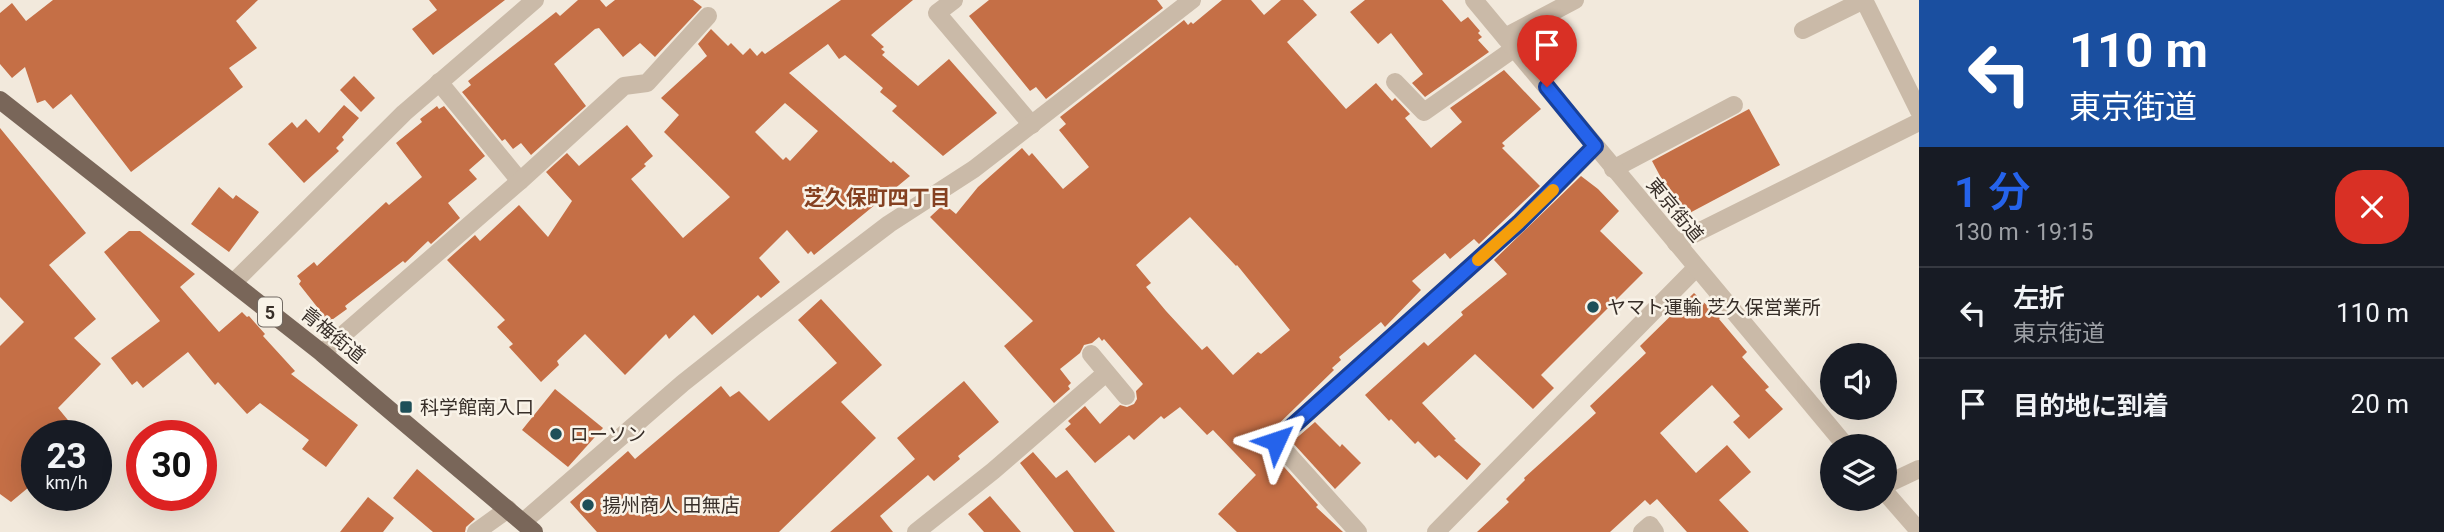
<!DOCTYPE html>
<html lang="ja">
<meta charset="utf-8">
<style>
:root{--surface:#171b24;--page:#242831;--text:#f1f3f6;--muted:#9ea1a6;--line:#363941;--accent:#2563eb}
body{margin:0;font-family:Roboto,"Noto Sans JP",sans-serif;background:var(--page);color:var(--text);height:100vh;display:flex;flex-direction:column;font-size:26px;white-space:nowrap}
*{box-sizing:border-box;margin:0}
p{font-size:23px;color:var(--muted)}
.icon{flex:none;width:38px;height:38px;fill:none;stroke:currentColor;stroke-width:2;stroke-linecap:round;stroke-linejoin:round}
.map{position:relative;flex:1;overflow:hidden}
.panel{display:flex;flex-direction:column;background:var(--surface);width:525px}
.panel>*{flex:none}
.banner{background:#1a4fa0;color:#fff;overflow:hidden}
.buttons{position:absolute;left:1820px;top:343px;display:grid;gap:14px}
.buttons a{display:grid;place-items:center;width:77px;height:77px;border-radius:50%;background:var(--surface);box-shadow:0 7px 28px #0002;font-size:35px}
.speed{position:absolute;left:21px;top:420px;display:flex;gap:14px;font-size:35px;font-weight:700;text-align:center}
.speed>*{display:grid;place-content:center;width:91px;height:91px;border-radius:50%;background:var(--surface);box-shadow:0 7px 28px #0002;line-height:1}
.speed small{font-size:18px;font-weight:400}
.speed .limit{border:10px solid #d22;background:#fff;color:#111}
.pin{position:absolute;display:grid;place-items:center;width:60px;height:60px;color:#fff;margin:-72px -30px;border-radius:50% 50% 50% 0;rotate:-45deg;box-shadow:0 0 7px #0007}
.pin .icon{rotate:45deg}
.me{position:absolute;width:77px;margin:-38px;rotate:48deg;stroke-linejoin:round;filter:drop-shadow(0 0 5px #0008)}
.turn{display:flex;align-items:center;gap:24px;height:147px;padding:0 35px;font-size:32px}
.turn .icon{width:91px;height:91px;stroke-width:2.5}
.turn b{display:block;font-size:49px;line-height:60px}
.round{display:grid;place-items:center;flex:none;width:74px;height:74px;border-radius:28px;background:var(--page)}
.overview{display:flex;align-items:center;justify-content:space-between;height:119px;padding:0 35px}
h1{font-size:42px;font-weight:600;line-height:52px;color:var(--accent)}
ul{padding:0;list-style:none}
li{display:flex;align-items:center;gap:21px;height:91px;padding:0 35px;border-top:2px solid var(--line)}
li div{flex:1}
li b{display:block;font-size:26px}
li em{font-style:normal}
main{display:flex;flex:1;min-height:0}
.map>svg:first-child{display:block}
.building{fill:#c56f46;fill-rule:evenodd}
.lines{fill:none;stroke-linecap:round;stroke-linejoin:round}
.minor{stroke:#cabaa8;stroke-width:18}
.tertiary{stroke:#cabaa8;stroke-width:18}
.primary{stroke:#796659;stroke-width:18}
.route-casing{stroke:#184099;stroke-width:18}
.route{stroke:#2563eb;stroke-width:12}
.slow{stroke:#f59e0b;stroke-width:12}
.poi-dot{fill:#1e4f58;stroke:#f9f3e8;stroke-width:2.5}
.labels{text-anchor:middle;dominant-baseline:central;stroke-width:5;stroke-linejoin:round;paint-order:stroke}
.shield{fill:#f9f3e8;stroke:#716962;stroke-width:2}
.shield-label{font-size:18px;font-weight:bold;fill:#372e28}
.street-label{font-size:19px;fill:#372e28;stroke:#f9f3e8}
.poi-label{font-size:19px;fill:#372e28;stroke:#f9f3e8;text-anchor:start}
.neighbourhood-label{font-size:21px;font-weight:bold;fill:#854121;stroke:#f9f3e8}
</style>
<main>
<div class="map">
<svg width="1919" height="532" viewBox="0 0 1919 532">
<rect width="100%" height="100%" fill="#f2e9dc"/>
<g class="building">
<polygon points="53,0 258,0 236,21 257,48 229,68 243,87 131,172 71,94 53,109 45,100 37,103 25,67 12,78 0,64 0,13 12,3 26,21"/>
<polygon points="429,0 505,0 433,55 412,29 437,10"/>
<polygon points="578,0 600,0 606,7 615,0 693,0 702,7 655,57 640,43 623,57 599,28 595,29 554,64 586,106 531,155 521,143 513,149 505,139 502,141 462,92 471,85 468,81 527,35 556,12 560,16"/>
<path d="M841,0H913L871,35L884,47L881,49L885,52L882,55L918,86L949,59L997,113L943,156L892,111L897,106L880,92L883,88L845,55L839,59L828,44L789,73L891,163L893,161L910,176L814,255L811,251L808,254L787,230L759,258L780,282L761,298L758,295L712,335L694,315L669,339L666,334L625,375L585,334L557,361L559,365L541,382L509,347L513,344L497,327L505,320L447,260L475,235L480,241L519,205L548,237L572,201L546,172L567,153L579,166L627,125L653,156L644,164L646,166L631,179L683,238L730,197L664,132L679,115L661,98L707,56L698,44L711,29L728,46L731,43L743,55L750,48L757,56L762,51L765,54ZM785,103L818,131L790,161L786,157L783,160L755,132Z"/>
<polygon points="989,0 1157,0 1163,8 1046,99 1036,87 1030,91 969,16"/>
<path d="M1222,0H1251L1264,15L1281,0H1303L1317,15L1287,42L1346,109L1376,83L1392,101L1395,98L1410,114L1405,118L1431,148L1462,122L1450,108L1504,70L1541,109L1502,143L1505,146L1502,148L1540,186L1479,244L1474,239L1450,259L1445,253L1412,281L1421,290L1385,327L1381,322L1339,357L1341,360L1332,368L1334,370L1265,437L1268,449L1318,505L1316,507L1343,532H1237L1218,514L1256,475L1213,430L1207,435L1180,407L1164,419L1161,416L1134,440L1129,435L1095,463L1065,429L1071,424L1068,421L1085,406L1100,424L1120,405L1127,407L1134,404L1137,399L1136,391L1143,384L1104,339L1102,341L1099,337L1092,343L1084,345L1080,353L1060,369L1071,383L1068,386L1070,389L1054,403L1004,346L1033,321L930,217L944,204L956,214L978,187L1022,148L1029,156L1032,153L1063,189L1089,167L1059,130L1066,124L1060,117L1184,20L1188,25L1191,22L1193,24ZM1190,217L1236,266L1237,265L1290,330L1261,354L1258,352L1233,375L1207,346L1202,350L1166,311L1146,287L1151,283L1136,265Z"/>
<polygon points="1365,0 1442,0 1461,22 1468,17 1480,31 1478,33 1482,37 1478,40 1489,52 1425,97 1412,83 1423,74 1391,33 1378,44 1350,12"/>
<polygon points="354,76 375,98 361,112 340,90"/>
<polygon points="344,105 359,118 342,137 344,140 336,148 339,151 304,183 268,144 292,122 297,128 306,119 319,133"/>
<polygon points="437,106 439,109 444,106 485,156 469,170 477,179 448,203 460,218 431,244 428,241 405,263 403,261 345,306 347,309 329,322 299,284 301,281 297,276 314,262 317,266 386,202 389,205 422,177 396,143 422,122 420,119"/>
<polygon points="1749,109 1780,165 1682,217 1652,161"/>
<polygon points="0,128 86,233 49,265 96,319 74,338 101,364 58,408 81,436 37,436 37,473 26,483 29,487 11,502 0,494 0,346 24,322 0,297"/>
<polygon points="1581,176 1598,189 1619,211 1600,231 1643,273 1541,375 1554,388 1533,409 1475,354 1422,403 1456,439 1454,440 1481,464 1467,480 1439,455 1435,458 1418,441 1415,444 1391,419 1389,421 1365,395 1424,342 1428,346 1463,315 1461,312 1507,274 1494,260"/>
<polygon points="219,187 233,199 236,195 259,212 229,252 191,224"/>
<polygon points="129,231 140,231 195,274 180,287 219,332 242,312 247,317 249,316 265,334 263,336 295,371 291,374 358,425 326,467 302,449 309,440 260,403 247,414 218,382 215,385 188,352 143,388 137,381 132,385 111,358 160,321 104,252"/>
<polygon points="1694,293 1720,318 1719,319 1747,352 1742,357 1769,387 1765,390 1783,409 1749,439 1733,422 1740,416 1712,385 1660,433 1696,473 1727,445 1751,472 1719,500 1749,532 1687,532 1657,499 1650,505 1645,500 1610,532 1477,532 1509,502 1506,499 1525,480 1524,478 1596,413 1590,406 1646,353 1640,346"/>
<polygon points="821,299 882,365 841,402 876,438 779,532 597,532 570,502 628,451 635,459 721,386 730,397 739,391 769,421 837,363 798,320"/>
<polygon points="964,381 999,422 958,456 960,459 934,481 928,475 880,516 893,532 830,532 915,459 897,438"/>
<polygon points="555,389 603,428 568,467 522,430"/>
<polygon points="1315,422 1340,447 1342,444 1361,463 1335,489 1292,442"/>
<polygon points="1033,452 1056,478 1067,470 1115,532 1074,532 1020,463"/>
<polygon points="417,469 475,519 466,527 465,532 433,532 393,498"/>
<polygon points="990,496 1021,532 984,532 968,514"/>
<polygon points="368,497 394,518 383,532 340,532"/>
</g>
<g class="lines">
<g class="minor">
<polyline points="954,0 937,13 1032,125"/>
<polyline points="1803,30 1864,0 1919,111"/>
<polyline points="1505,37 1575,0"/>
<polyline points="439,82 520,181"/>
<polyline points="1395,82 1424,112 1515,48"/>
<polyline points="1613,169 1734,105"/>
<polyline points="1676,243 1919,122"/>
<polyline points="233,283 404,113 535,0"/>
<polyline points="322,353 520,181 624,86 647,83 708,16"/>
<polyline points="1091,354 1126,396"/>
<polyline points="1885,485 1919,469"/>
<polyline points="523,522 683,383 755,326 889,224 974,169 1192,0"/>
<polyline points="476,532 508,509"/>
<polyline points="916,532 993,471 1106,373"/>
<polyline points="1358,532 1276,441 1519,223 1595,146"/>
<polyline points="1436,532 1696,268"/>
<polyline points="1642,532 1650,525 1655,532"/>
</g>
<g class="tertiary">
<polyline points="1474,0 1846,446"/>
<polyline points="1885,492 1919,531"/>
</g>
<polyline class="primary" points="0,100 322,353 534,532"/>
</g>
<g class="lines">
<g class="route-casing">
<polyline id="route" points="1276,441 1519,223 1595,146 1547,87"/>
</g>
<use href="#route" class="route"/>
<polyline class="slow" points="1478,260 1519,223 1553,190"/>
</g>
<g class="poi-dot">
<circle cx="1593" cy="307" r="7"/>
<rect x="399" y="400" width="14" height="14" rx="3.5"/>
<circle cx="556" cy="434" r="7"/>
<circle cx="588" cy="505" r="7"/>
</g>
<g class="labels">
<rect class="shield" x="258" y="297.5" width="24" height="29" rx="5"/>
<g class="shield-label">
<text x="270" y="312">5</text>
</g>
<g class="street-label">
<text transform="translate(1675 210) rotate(50)">東京街道</text>
<text transform="translate(333 335) rotate(39)">青梅街道</text>
</g>
<g class="poi-label">
<text x="1607" y="307">ヤマト運輸 芝久保営業所</text>
<text x="420" y="407">科学館南入口</text>
<text x="570" y="434">ローソン</text>
<text x="602" y="505">揚州商人 田無店</text>
</g>
<g class="neighbourhood-label">
<text x="877" y="198">芝久保町四丁目</text>
</g>
</g>
</svg>
<div class="buttons">
<a><svg class="icon" aria-label="sound" viewBox="0 0 24 24"><path d="M4 9h4l5-4v14l-5-4H4zM17 9q2 3 0 6"/></svg></a>
<a><svg class="icon" aria-label="layers" viewBox="0 0 24 24"><path d="M12 4l9 5-9 5-9-5zM3 14l9 5 9-5"/></svg></a>
</div>
<div class="speed"><div>23<small>km/h</small></div><div class="limit">30</div></div>
<div class="pin" style="left:1547px;top:87px;background:#d93025"><svg class="icon" aria-label="arrive" viewBox="0 0 24 24"><path d="M6 21V4h12l-3 4 3 4H6"/></svg></div>
<svg class="me" style="left:1276px;top:441px" viewBox="-20 -20 40 40"><path d="M0-17L14 15 0 8-14 15z" fill="#2563eb" stroke="#fff" stroke-width="4"/></svg>
</div>
<section class="panel">
<div class="banner">
<div class="turn"><svg class="icon" aria-label="left" viewBox="0 0 24 24"><path d="M17 20v-9H6M10 6l-5 5 5 5"/></svg><div><b>110 m</b>東京街道</div></div>
</div>
<div class="overview"><div><h1>1 分</h1><p>130 m · 19:15</p></div><a class="round" style="background:#d93025;color:#fff"><svg class="icon" aria-label="close" viewBox="0 0 24 24"><path d="M6 6l12 12M18 6L6 18"/></svg></a></div>
<ul>
<li><svg class="icon" aria-label="left" viewBox="0 0 24 24"><path d="M17 20v-9H6M10 6l-5 5 5 5"/></svg><div><b>左折</b><p>東京街道</p></div><em>110 m</em></li>
<li><svg class="icon" aria-label="arrive" viewBox="0 0 24 24"><path d="M6 21V4h12l-3 4 3 4H6"/></svg><div><b>目的地に到着</b></div><em>20 m</em></li>
</ul>
</section>
</main>
